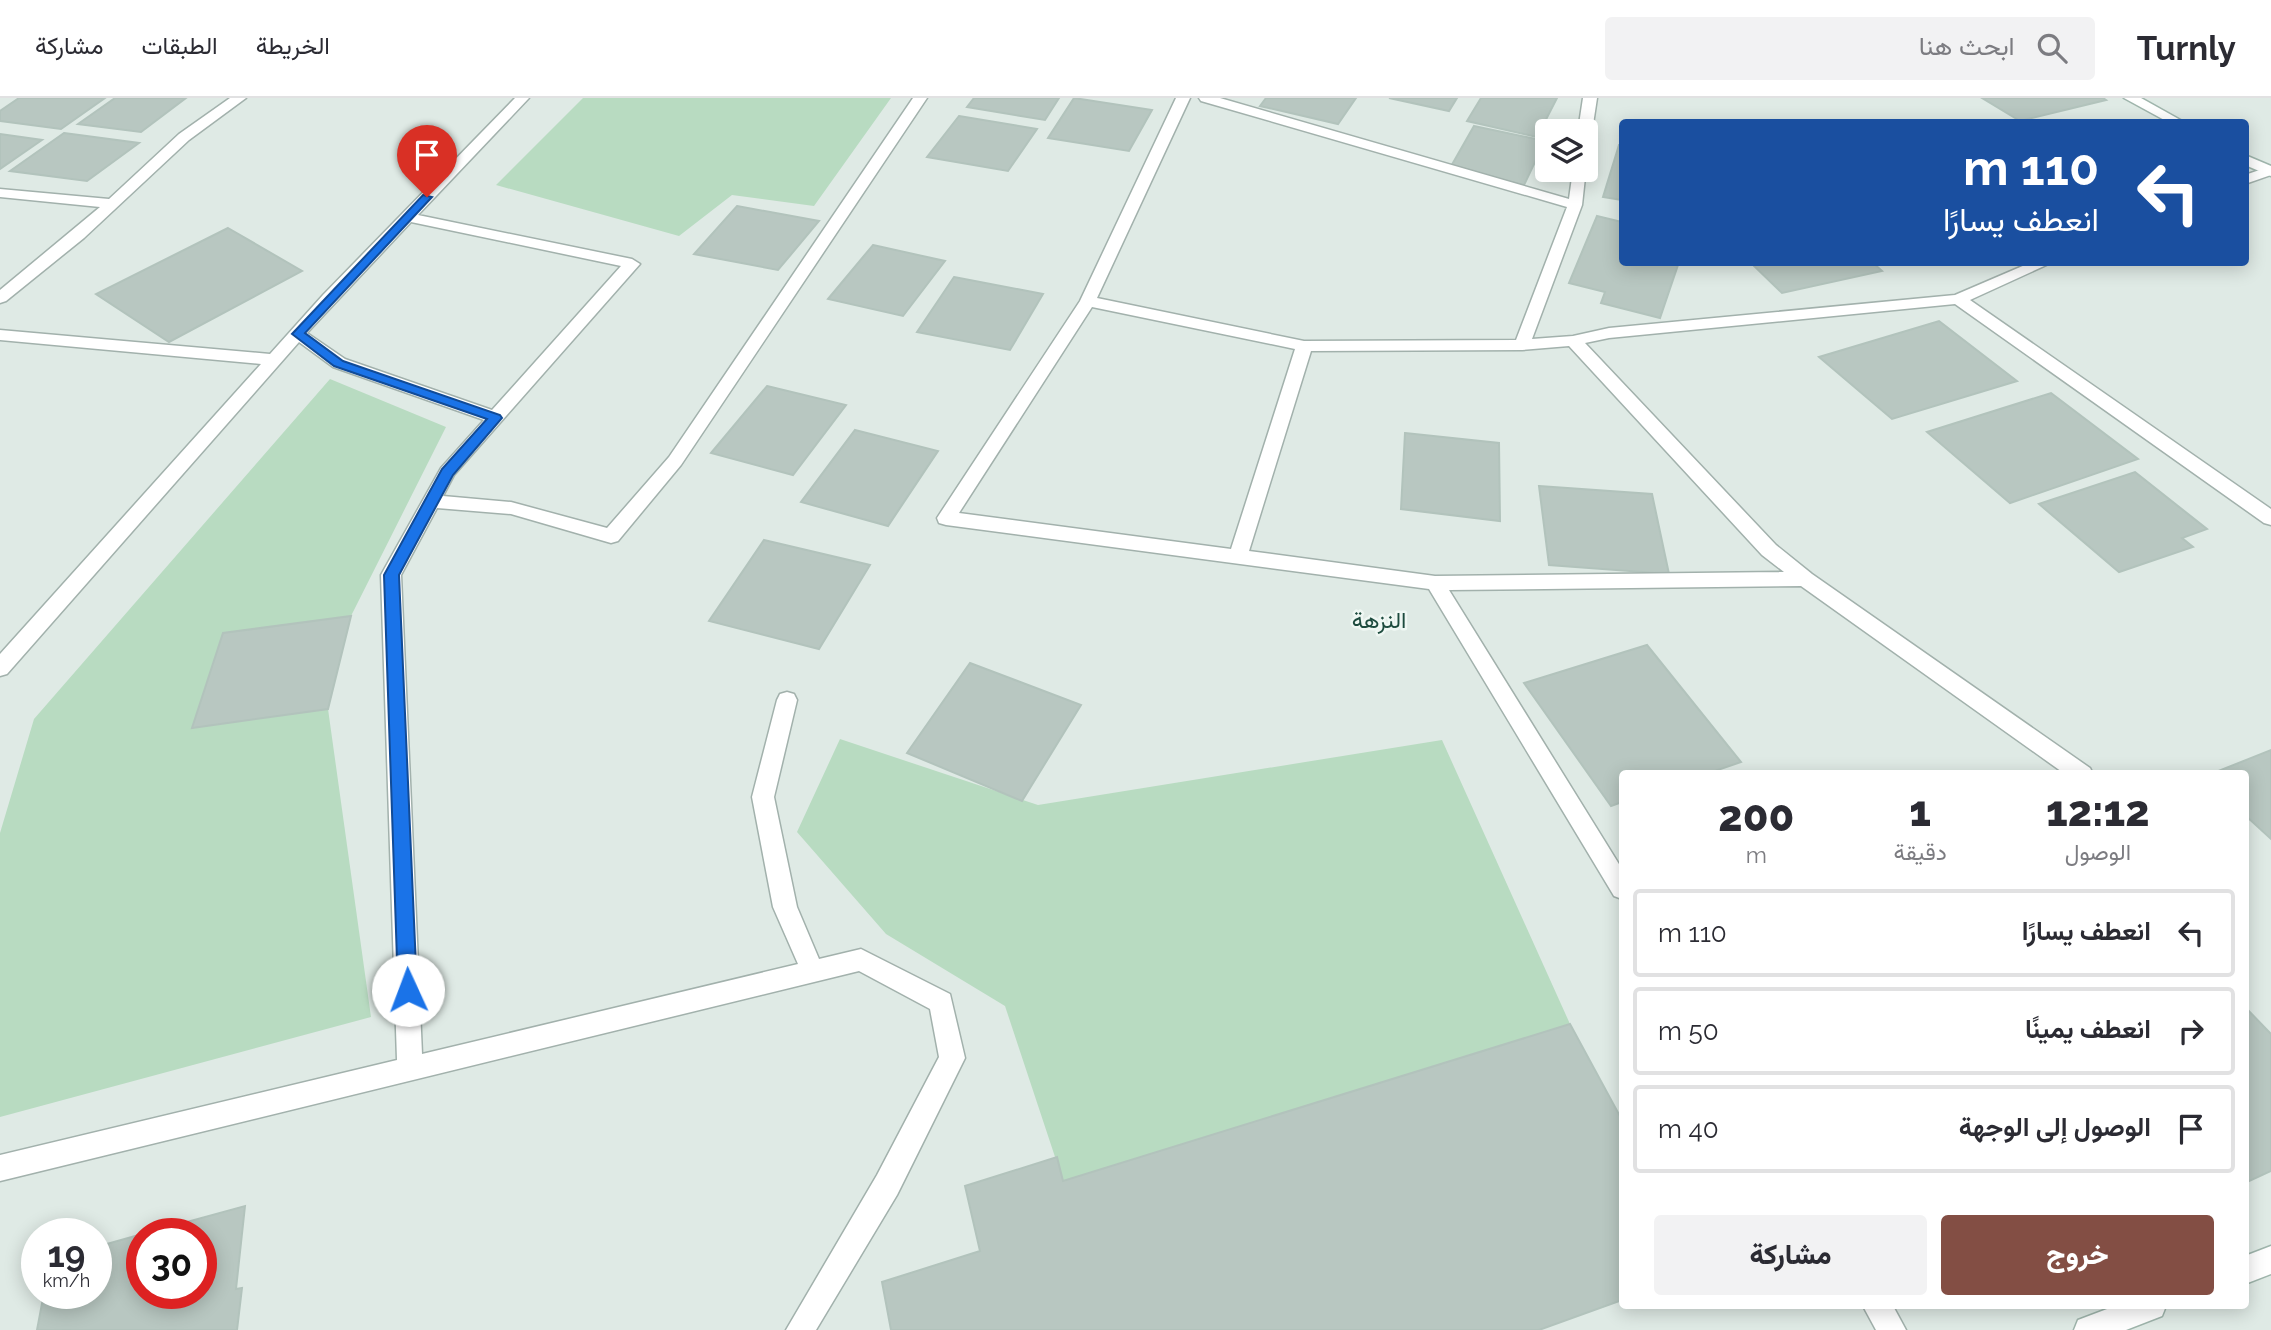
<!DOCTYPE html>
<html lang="ar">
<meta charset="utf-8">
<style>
:root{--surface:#fff;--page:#f2f2f3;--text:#2b2b33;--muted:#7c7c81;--line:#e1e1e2;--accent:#834e44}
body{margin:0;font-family:Raleway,Vazirmatn,sans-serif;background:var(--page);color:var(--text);direction:rtl;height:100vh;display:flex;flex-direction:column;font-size:26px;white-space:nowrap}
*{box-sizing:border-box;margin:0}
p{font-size:23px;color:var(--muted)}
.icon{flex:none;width:38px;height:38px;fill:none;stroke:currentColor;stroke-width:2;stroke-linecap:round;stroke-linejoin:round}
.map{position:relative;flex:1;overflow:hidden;direction:ltr}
.sheet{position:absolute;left:1619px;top:672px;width:630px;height:539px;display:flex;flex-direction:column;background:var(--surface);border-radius:7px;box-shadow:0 4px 18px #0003;direction:rtl}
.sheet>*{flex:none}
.top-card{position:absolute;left:1619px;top:21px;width:630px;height:147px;border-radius:7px;box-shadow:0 4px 18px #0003;direction:rtl;background:#1a4fa0;color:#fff;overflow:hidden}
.fabs{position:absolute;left:1535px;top:21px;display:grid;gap:14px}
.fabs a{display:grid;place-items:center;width:63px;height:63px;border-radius:7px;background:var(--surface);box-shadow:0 4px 18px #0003;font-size:35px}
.speed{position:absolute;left:21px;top:1120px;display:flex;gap:14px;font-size:35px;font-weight:700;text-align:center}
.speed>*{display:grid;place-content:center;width:91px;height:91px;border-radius:50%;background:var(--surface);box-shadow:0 4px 18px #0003;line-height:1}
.speed small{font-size:18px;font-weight:400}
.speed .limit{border:10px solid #d22;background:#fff;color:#111}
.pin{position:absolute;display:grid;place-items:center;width:60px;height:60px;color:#fff;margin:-72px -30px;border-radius:50% 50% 50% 0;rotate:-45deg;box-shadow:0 0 7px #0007}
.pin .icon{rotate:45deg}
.me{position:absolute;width:77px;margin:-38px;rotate:358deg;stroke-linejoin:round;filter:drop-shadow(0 0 5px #0008)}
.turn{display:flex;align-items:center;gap:24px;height:147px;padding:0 35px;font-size:32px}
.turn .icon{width:91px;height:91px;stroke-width:2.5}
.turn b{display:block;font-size:49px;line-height:60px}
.eta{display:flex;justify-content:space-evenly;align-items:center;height:119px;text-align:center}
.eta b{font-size:42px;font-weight:800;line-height:49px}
.cta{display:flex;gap:14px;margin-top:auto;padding:14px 35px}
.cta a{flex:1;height:80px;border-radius:7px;background:var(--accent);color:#fff;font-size:28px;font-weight:800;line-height:80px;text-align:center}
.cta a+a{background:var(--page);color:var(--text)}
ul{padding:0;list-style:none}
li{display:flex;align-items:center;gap:21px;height:88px;margin:0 14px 10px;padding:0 21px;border:4px solid var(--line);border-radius:7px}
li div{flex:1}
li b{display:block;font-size:26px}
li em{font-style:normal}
header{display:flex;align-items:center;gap:42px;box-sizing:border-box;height:98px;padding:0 35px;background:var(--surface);border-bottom:2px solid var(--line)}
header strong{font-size:33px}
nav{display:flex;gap:38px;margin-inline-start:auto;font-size:24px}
.search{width:490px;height:63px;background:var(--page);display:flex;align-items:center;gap:18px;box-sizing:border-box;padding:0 24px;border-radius:7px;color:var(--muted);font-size:26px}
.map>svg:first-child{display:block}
.green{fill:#b8dbc1}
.building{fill:#b8c7c1;stroke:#b2c3bc;stroke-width:2}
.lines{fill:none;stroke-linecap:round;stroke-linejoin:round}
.street-casing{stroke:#a2b1ac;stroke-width:3}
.secondary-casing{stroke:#9fb5ac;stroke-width:3}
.street{fill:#fff;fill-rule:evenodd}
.secondary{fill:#fff;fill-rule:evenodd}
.route{fill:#1a73e8;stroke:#114b97;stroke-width:2}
.labels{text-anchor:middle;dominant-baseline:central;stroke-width:5;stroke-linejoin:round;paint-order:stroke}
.neighbourhood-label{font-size:23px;fill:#1d4b3e;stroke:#eff7f3}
</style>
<header>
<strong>Turnly</strong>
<div class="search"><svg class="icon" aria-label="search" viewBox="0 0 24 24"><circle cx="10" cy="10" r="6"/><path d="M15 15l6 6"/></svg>ابحث هنا</div>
<nav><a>الخريطة</a><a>الطبقات</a><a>مشاركة</a></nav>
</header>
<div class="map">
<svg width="2271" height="1232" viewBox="0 0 2271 1232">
<rect width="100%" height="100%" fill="#dfeae5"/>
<g class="green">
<polygon points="583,0 891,0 814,108 732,97 679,138 496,87"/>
<polygon points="330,281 446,329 351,518 223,535 192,629 328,611 371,919 0,1019 0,735 34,621"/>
<polygon points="840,641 1038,707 1442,642 1570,926 1063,1083 1005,908 886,836 797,734"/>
</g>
<g class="building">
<polygon points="19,0 105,0 61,31 0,23 0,13"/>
<polygon points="115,0 186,0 141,34 78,26"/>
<polygon points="974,0 1059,0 1045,22 967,9"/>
<polygon points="1074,0 1152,12 1129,53 1048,40"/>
<polygon points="1266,0 1356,0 1338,26 1260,8"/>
<polygon points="1389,0 1457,0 1449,13"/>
<polygon points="1481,0 1557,0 1537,39 1467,23"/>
<polygon points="1982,0 2103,0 2106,2 2020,23"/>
<polygon points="959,18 1037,31 1008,73 927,59"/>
<polygon points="1474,28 1545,43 1524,87 1450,70"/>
<polygon points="64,35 139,45 87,83 10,73"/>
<polygon points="0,36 42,42 0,71"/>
<polygon points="1619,47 1622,47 1622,102 1603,99"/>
<polygon points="737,108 819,123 778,172 694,156"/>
<polygon points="1597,118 1622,124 1622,164 1679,164 1660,220 1601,205 1605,194 1569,185"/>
<polygon points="228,130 302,173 169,244 96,196"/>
<polygon points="873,147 945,163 903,218 828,201"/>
<polygon points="1750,164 1872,164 1882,173 1782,195"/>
<polygon points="954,179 1043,196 1010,252 917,234"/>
<polygon points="1939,223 2017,283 1892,321 1819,259"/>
<polygon points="767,288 846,307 793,377 711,355"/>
<polygon points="2051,295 2138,361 2010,405 1927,334"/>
<polygon points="855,332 938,353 888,428 801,404"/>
<polygon points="1405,335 1499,345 1500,423 1401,411"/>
<polygon points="2135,374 2207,431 2182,440 2193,449 2119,474 2039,406"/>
<polygon points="1539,388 1652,396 1669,476 1549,467"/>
<polygon points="764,442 870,467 819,551 709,523"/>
<polygon points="351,518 328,611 192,630 223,535"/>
<polygon points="1647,547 1741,664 1706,676 1622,676 1622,704 1611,708 1524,585"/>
<polygon points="970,565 1081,607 1022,703 907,655"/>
<polygon points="2271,652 2271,741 2245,717 2245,676 2211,676"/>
<polygon points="2245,909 2271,936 2271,1073 2245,1085"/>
<polygon points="1570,926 1622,1022 1622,1202 1539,1232 891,1232 882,1184 980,1153 965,1088 1057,1059 1063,1083"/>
<polygon points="245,1108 236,1191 242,1190 237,1232 37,1232 44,1195 96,1195 96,1149 142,1136 142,1195 201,1195 201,1136 143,1136"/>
</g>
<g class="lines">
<g class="street-casing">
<g id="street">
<polygon points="230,0 246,0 189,42 84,140 6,203 0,205 0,192 100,109 0,99 0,91 109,101 179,36"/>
<path d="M515,0H529L418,117L632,161L640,166L454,377L443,398L511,404L607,430L669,359L913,0H927L681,367L618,443L611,445L511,416L437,410L401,477L422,956L798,866L773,809L752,699L777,602L780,596L787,594L794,596L797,602L774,699L797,809L819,861L861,851L950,896L965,960L897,1097L816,1232H786L877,1077L939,959L930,911L859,873L0,1083V1057L397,962L381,477L441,370L484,322L333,269L299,244L7,576L0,578V556L261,266L0,242V232L270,256L323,197ZM411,124L621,168L492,312L345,261L307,235Z"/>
<path d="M1176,0H1190L1097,200L1304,243L1516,242L1567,109L1201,3L1199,0H1220L1569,101L1573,72L1586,70L1582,107L1532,241L1573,238L1609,230L1955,197L2032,164H2053L1970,202L2271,411V427L2264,425L1955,206L1609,240L1585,245L1776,447L1812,476L2090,670L2093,676H2065L1801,488L1449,492L1622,771V801L1614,798L1429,491L946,427L939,425L937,420L1080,203ZM1092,209L1295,251L1231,451L959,415ZM1569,248L1762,457L1784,474L1435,478L1249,453L1311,253L1522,252Z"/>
<polygon points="1583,0 1597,0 1592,33 1586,37 1586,33 1578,33"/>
<polygon points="2271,68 2271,77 2245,86 2245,77"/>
<polygon points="1863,1208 1893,1208 1906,1232 1876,1232"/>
</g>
</g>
<g class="secondary-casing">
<g id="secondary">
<polygon points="2124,0 2141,0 2184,24 2168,24"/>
<polygon points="2245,57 2271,68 2271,78 2245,67"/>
<polygon points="2271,1148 2271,1176 2245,1186 2245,1158"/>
<polygon points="2115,1208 2166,1208 2162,1218 2126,1232 2074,1232 2078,1222"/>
</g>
</g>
<use href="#street" class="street"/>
<use href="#secondary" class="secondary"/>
</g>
<polygon class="route" points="423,97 432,99 305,235 343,263 500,317 502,320 453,377 399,477 417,892 414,898 408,901 401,898 398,892 384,477 442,371 487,321 334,268 292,236"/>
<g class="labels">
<g class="neighbourhood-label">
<text x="1379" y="521">النزهة</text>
</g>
</g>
</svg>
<div class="fabs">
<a><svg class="icon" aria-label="layers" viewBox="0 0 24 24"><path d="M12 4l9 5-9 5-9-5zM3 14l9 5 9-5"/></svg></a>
</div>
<div class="speed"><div>19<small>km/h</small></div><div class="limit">30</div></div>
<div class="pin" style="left:427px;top:99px;background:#d93025"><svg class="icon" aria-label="arrive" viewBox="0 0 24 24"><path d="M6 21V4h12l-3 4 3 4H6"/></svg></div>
<svg class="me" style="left:408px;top:892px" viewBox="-20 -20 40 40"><circle r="19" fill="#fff"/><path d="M0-13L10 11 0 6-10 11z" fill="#1a73e8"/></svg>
<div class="top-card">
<div class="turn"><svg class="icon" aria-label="left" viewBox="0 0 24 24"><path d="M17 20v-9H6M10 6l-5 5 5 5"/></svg><div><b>110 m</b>انعطف يسارًا</div></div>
</div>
<section class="sheet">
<div class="eta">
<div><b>12:12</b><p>الوصول</p></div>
<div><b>1</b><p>دقيقة</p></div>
<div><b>200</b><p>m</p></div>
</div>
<ul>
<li><svg class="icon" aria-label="left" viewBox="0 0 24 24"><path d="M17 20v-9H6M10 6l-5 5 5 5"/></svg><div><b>انعطف يسارًا</b></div><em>110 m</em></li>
<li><svg class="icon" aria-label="right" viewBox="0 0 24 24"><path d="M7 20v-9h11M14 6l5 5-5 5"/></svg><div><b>انعطف يمينًا</b></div><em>50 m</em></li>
<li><svg class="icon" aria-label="arrive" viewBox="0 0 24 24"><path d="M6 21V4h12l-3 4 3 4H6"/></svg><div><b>الوصول إلى الوجهة</b></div><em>40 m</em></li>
</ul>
<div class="cta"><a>خروج</a><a>مشاركة</a></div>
</section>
</div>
